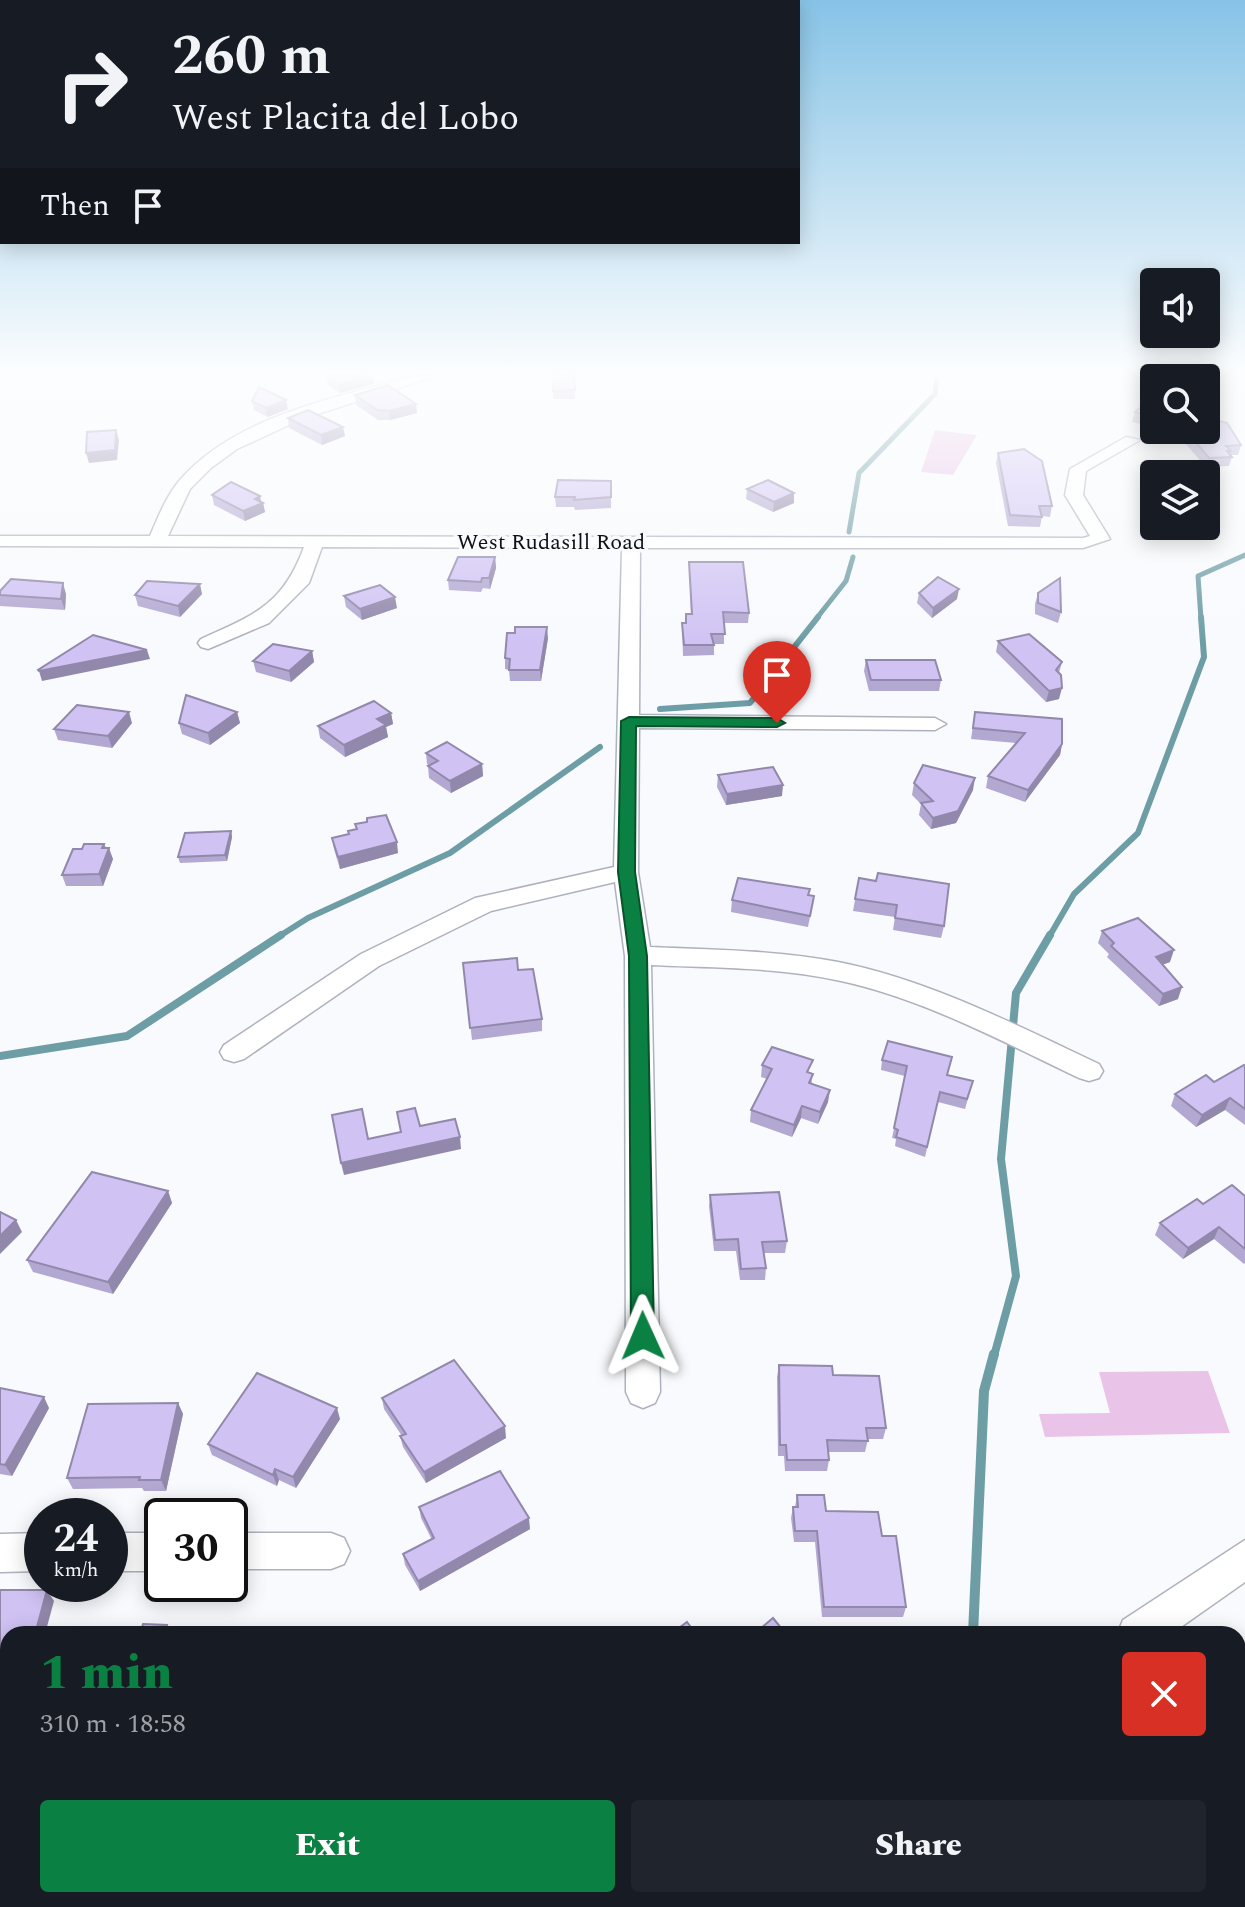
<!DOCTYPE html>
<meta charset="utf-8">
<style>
:root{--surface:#171b24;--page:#20242c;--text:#f1f3f6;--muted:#9ea1a6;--accent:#0b8043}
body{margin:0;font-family:Spectral,serif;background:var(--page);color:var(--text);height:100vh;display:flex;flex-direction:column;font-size:30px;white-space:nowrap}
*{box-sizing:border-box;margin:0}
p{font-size:26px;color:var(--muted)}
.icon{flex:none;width:44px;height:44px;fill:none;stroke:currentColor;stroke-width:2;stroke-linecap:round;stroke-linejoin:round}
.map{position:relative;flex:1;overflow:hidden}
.panel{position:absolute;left:0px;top:1626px;width:1246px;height:282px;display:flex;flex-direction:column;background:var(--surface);border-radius:24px 24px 0 0;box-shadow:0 4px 20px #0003}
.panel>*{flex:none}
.banner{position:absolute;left:0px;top:0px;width:800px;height:244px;box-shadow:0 4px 20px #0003;background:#171b24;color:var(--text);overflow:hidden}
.controls{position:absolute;left:1140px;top:268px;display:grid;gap:16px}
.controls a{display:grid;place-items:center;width:80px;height:80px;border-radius:8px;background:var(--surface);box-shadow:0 4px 20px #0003;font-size:40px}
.speed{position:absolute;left:24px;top:1498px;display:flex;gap:16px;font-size:40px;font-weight:700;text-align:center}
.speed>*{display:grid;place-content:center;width:104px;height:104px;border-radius:50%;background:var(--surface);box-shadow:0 4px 20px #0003;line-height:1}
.speed small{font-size:20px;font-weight:400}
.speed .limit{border:4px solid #111;border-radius:12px;background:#fff;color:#111}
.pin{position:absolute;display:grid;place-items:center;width:68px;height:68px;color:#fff;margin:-82px -34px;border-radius:50% 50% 50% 0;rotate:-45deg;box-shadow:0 0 8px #0007}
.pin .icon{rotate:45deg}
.me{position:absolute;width:88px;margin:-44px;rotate:359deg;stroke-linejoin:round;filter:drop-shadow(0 0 6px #0008)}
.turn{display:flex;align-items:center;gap:28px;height:168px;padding:0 40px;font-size:36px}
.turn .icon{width:104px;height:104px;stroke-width:2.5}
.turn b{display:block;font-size:56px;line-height:68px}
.then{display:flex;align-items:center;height:76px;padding:0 40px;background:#0003;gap:16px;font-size:30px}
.round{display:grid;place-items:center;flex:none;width:84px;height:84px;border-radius:8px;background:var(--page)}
.overview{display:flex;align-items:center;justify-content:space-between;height:136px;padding:0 40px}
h1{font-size:48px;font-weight:800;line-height:60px;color:var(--accent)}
.button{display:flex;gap:16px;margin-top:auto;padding:16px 40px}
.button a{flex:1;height:92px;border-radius:8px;background:var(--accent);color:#fff;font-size:32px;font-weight:800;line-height:92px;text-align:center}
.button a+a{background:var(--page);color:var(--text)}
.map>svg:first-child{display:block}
.green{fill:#e9c4e8}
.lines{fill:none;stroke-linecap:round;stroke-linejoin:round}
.stream-far3{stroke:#6d9da5;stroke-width:5}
.stream-far2{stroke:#6d9da5;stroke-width:6}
.stream-far1{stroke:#6d9da5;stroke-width:8}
.stream{stroke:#6d9da5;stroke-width:10}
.minor-casing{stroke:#adb2be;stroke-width:3}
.minor{fill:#fff;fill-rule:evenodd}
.wall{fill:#b3a8d2}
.shaded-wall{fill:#9288ab}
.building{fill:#d0c3f4;stroke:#9288ab;stroke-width:2}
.route{fill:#0b8043;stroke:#07532c;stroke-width:2}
.labels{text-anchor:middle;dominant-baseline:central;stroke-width:7;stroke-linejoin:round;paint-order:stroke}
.far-street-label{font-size:22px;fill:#0f1115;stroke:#f9fafd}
</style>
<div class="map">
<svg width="1245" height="1907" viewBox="0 0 1245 1907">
<rect width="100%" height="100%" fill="#f9fafd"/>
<g class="green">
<polygon points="935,430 977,435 953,475 921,472"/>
<polygon points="1208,1371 1230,1433 1045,1437 1039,1414 1110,1413 1099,1372"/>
</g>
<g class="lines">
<g class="stream-far3">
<polyline points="849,532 859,473 935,394 937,376"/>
<polyline points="816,619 846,581 853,557"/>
<polyline points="1201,619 1198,576 1245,555"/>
</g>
<g class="stream-far2">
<polyline points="660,709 750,703 818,617"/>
<polyline points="278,937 308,918 450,853 600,747"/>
<polyline points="1049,937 1074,894 1138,833 1204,657 1201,617"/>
</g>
<g class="stream-far1">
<polyline points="0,1056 127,1036 281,935"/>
<polyline points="994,1356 1016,1276 1001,1159 1016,993 1050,935"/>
</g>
<g class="stream">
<polyline points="973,1634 984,1391 994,1354"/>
<polyline points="1045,1900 1048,1907"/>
</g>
<g class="minor-casing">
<g id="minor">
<path d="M414,376H436L302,419L237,449L211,468L190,489L168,536L1083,538L1090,536L1065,495L1070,469L1126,437L1140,440L1086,471L1083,495L1110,539L1083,548H640L639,715L935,718L946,724L935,730L639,728L638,872L650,947C713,950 776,950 838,962C929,980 1016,1025 1099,1064L1103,1071L1099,1078L1089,1081L1079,1078C1003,1042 924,999 841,981C779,967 714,968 651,965L660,1392L655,1403L643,1408L631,1403L626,1392L625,956L615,882L491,911L379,966L244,1059L234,1062L224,1059L220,1052L224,1045L361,954L475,898L614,867L622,548L322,547L309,583L269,623L208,649L201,647L198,643L201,639C254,615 283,605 304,547L0,546V536H150C158,517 166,497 179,481C235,416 335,398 414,376Z"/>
<polygon points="42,1533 42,1571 0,1572 0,1534"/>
<rect x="110" y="1533" width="52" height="38"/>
<polygon points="230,1533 331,1533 344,1538 350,1551 344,1564 331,1569 230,1569"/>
<polygon points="1245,1540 1245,1582 1171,1634 1117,1634 1123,1620"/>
<polygon points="883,1900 928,1900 925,1907 880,1907"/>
</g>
</g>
<use href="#minor" class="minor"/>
</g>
<g class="wall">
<polygon points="327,376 373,376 374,384 340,393 328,385"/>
<polygon points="574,376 575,399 553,399 553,391"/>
<polygon points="355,395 417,413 390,420 378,420 356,405"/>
<polygon points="1154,397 1154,427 1132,422 1135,412"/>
<polygon points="252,401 288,409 268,417 254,410"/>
<polygon points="288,418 345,436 322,445 289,428"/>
<polygon points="1155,430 1206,430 1241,445 1238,455 1231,455 1232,457 1229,466 1206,467 1184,442 1154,434"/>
<polygon points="998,453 1052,506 1050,517 1042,516 1040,527 1008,526 996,463"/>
<polygon points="611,481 611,508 575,510 574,507 556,507 555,497"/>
<polygon points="747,489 794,503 773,512 746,499"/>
<polygon points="212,495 260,496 261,502 263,503 265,512 245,521 214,505"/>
<polygon points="495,557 496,568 490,589 483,588 481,592 449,590 448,580"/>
<polygon points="689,562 749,613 748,623 724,623 724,644 714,644 714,655 683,656 682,623 686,623 686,614 691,614"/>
<polygon points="0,591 66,594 65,610 0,606"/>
<polygon points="919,593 957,599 932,618 917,603"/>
<polygon points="1038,593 1061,612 1058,623 1035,614 1035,604"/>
<polygon points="202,594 180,617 138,606 135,595"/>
<polygon points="344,596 397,608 362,620 346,607"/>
<polygon points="548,638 541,681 510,681 509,670 505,669 505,658"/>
<polygon points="998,641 1062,662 1059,673 1059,699 1046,702 996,652"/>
<polygon points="312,651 314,662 291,682 256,672 253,661"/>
<polygon points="866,660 941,680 939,691 869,691 864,671"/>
<polygon points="237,712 240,723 210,745 182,734 179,723"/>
<polygon points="975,712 1062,744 1060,755 1025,802 986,788 988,776 1016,743 971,739"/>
<polygon points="391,713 393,724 386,727 388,737 345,757 320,738 318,726"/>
<polygon points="132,723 112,748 58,740 54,729"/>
<polygon points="426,753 482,764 483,776 451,793 429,778 428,766 430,766 427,764"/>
<polygon points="718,775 782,796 726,805 717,787"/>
<polygon points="914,783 973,790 956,823 931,829 919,815 921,804 912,795"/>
<polygon points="355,824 398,853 340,869 334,849 332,838 349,834 356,829"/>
<polygon points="231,831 232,837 227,861 180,863 178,857"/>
<polygon points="104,844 113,859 103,886 66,886 62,875 82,849"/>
<polygon points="859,878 944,926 941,938 893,930 895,917 853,911"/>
<polygon points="809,895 814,896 808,927 731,912 732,900"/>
<polygon points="1102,931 1170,962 1162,965 1178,999 1159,1006 1107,957 1109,954 1098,943"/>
<polygon points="463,963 518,970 542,1019 542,1031 472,1040"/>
<polygon points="882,1060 973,1081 965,1109 938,1102 925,1157 895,1146 896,1139 892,1138 905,1076 881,1070"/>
<polygon points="762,1065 811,1073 812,1084 828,1102 818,1124 801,1118 792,1137 750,1122 751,1110 767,1079 761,1077"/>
<polygon points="1245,1066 1245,1125 1225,1110 1196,1127 1171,1106 1175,1094 1214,1082"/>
<polygon points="168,1191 172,1203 113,1294 33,1272 27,1260"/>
<polygon points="710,1195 787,1241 785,1253 764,1253 766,1268 765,1280 740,1280 736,1251 714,1251 709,1206"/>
<polygon points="1245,1196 1245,1263 1244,1264 1214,1239 1183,1259 1155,1235 1160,1223 1203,1204"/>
<polygon points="779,1365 833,1375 886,1428 883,1439 868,1439 865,1452 828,1452 829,1460 827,1471 785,1471 784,1456 778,1456 777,1377"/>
<polygon points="0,1388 49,1408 12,1476 0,1474"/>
<polygon points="382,1398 506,1438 426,1483 403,1447 400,1436 402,1436 384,1409"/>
<polygon points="178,1403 183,1414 166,1491 144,1491 142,1488 73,1489 67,1478"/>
<polygon points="340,1419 296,1488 279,1480 277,1486 212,1455 208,1444"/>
<polygon points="797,1495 826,1511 882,1536 906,1607 903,1617 822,1617 815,1542 794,1542 791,1518 793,1507 795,1507"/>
<polygon points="419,1507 530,1529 420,1591 405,1565 403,1554 432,1540 421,1518"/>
<polygon points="1245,1704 1245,1837 1238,1829 1238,1708"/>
<polygon points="1199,1900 1238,1900 1245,1907 1202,1907"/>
</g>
<g class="shaded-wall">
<polygon points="367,376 373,376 374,384 340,393 338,384"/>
<polygon points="286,400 288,409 268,417 266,408"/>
<polygon points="416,404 417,413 390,420 389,411"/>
<polygon points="343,427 345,436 322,445 321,435"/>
<polygon points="116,430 119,440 117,460 89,463 86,453"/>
<polygon points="794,493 794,503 773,512 774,502"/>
<polygon points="260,496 261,504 263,503 265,512 245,521 243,511 255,499"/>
<polygon points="495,557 496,568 490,589 489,578"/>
<polygon points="63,583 66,594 65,610 61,599"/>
<polygon points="200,584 202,594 180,617 178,606"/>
<polygon points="959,589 957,599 932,618 933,608"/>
<polygon points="395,597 397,608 362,620 360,609"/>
<polygon points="547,627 548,638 541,681 540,670"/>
<polygon points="147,650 150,659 42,681 39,671"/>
<polygon points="312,651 314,662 291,682 289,671"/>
<polygon points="1062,688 1059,699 1046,702 1049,691"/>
<polygon points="129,712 132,723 112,748 108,736"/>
<polygon points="237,712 240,723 210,745 208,733"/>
<polygon points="391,713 393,724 386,727 388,737 345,757 344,745 377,719"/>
<polygon points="1062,744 1060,755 1025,802 1028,790"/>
<polygon points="482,764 483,776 451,793 450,781"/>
<polygon points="975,778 973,790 956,823 931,829 933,818"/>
<polygon points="783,785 782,796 726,805 727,794"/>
<polygon points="231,831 232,837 227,861 225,855"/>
<polygon points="397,842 398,853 340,869 338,857"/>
<polygon points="104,844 107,854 109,848 113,859 103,886 99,874"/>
<polygon points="1174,950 1170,962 1151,969 1156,957"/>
<polygon points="1182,987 1178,999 1159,1006 1163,994"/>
<polygon points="830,1090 828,1102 818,1124 820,1112"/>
<polygon points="1230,1098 1225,1110 1196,1127 1202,1115"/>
<polygon points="802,1106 801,1118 792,1137 794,1125"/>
<polygon points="460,1137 461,1149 344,1175 341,1163"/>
<polygon points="168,1191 172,1203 113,1294 108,1282"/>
<polygon points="16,1220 22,1232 0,1254 0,1236"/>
<polygon points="1219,1227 1214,1239 1183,1259 1188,1248"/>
<polygon points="44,1397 49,1408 12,1476 5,1465"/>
<polygon points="178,1403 183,1414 166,1491 161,1480"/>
<polygon points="337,1408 340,1419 296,1488 293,1477"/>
<polygon points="505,1426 506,1438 426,1483 424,1472"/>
<polygon points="275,1469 279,1480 277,1486 273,1475"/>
<polygon points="529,1518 530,1529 420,1591 418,1581"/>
<polygon points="47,1590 54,1601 45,1634 35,1634"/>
<polygon points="8,1719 8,1757 0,1788 0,1749"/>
</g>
<g class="building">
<polygon points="327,376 367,376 338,384"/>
<polygon points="554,376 574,376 575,390 553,391"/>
<polygon points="388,385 416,404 389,411 377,410 355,395"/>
<polygon points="259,387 286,400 266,408 252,401"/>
<polygon points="1154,397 1154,417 1135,412"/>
<polygon points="308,410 343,427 321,435 288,418"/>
<polygon points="1206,418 1227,423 1241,445 1226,446 1231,451 1227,451 1232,457 1209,458 1187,432 1178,430 1206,430"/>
<polygon points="116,430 115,450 86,453 87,432"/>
<polygon points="1024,449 1042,461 1052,506 1039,506 1042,517 1010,515 998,453"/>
<polygon points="558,480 611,481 611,497 574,500 575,497 555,497"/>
<polygon points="768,480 794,493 774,502 747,489"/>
<polygon points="231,482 260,496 255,499 263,503 243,511 212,495"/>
<polygon points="458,557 495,557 489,578 482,578 481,582 448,580"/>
<polygon points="689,562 743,562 749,613 723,612 725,634 711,634 714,645 684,645 682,623 686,623 686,614 692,614"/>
<polygon points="938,577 959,589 933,608 919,593"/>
<polygon points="1060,578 1061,612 1038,603 1038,593"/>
<polygon points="11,579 63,583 61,599 0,595 0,591"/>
<polygon points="147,581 200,584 178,606 135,595"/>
<polygon points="380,585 395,597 360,609 344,596"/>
<polygon points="515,627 547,627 540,670 509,670 510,659 505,658 507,633 515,633"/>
<polygon points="1029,634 1062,662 1056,670 1061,675 1062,688 1049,691 998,641"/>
<polygon points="93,635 147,650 39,671 38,670"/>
<polygon points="273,644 312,651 289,671 253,661"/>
<polygon points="866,660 935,660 941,680 871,680"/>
<polygon points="186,695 237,712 208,733 179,723"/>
<polygon points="374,701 391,713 377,719 386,725 344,745 318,726"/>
<polygon points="77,705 129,712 108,736 54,729"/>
<polygon points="975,712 1062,719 1062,744 1028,790 988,776 1025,733 973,728"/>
<polygon points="447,742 482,764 450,781 428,766 438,761 426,753"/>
<polygon points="923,765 975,778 958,811 933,818 921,803 933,801 914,783"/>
<polygon points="773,767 783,785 727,794 718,775"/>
<polygon points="386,815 397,842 338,857 332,838 349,834 348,831 357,829 355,824 367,822 367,818"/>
<polygon points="231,831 225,855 178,857 185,833"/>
<polygon points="84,844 104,844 102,848 109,848 99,874 62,875 73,849 82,849"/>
<polygon points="878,873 949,884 944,926 895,918 897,905 855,899 859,878 876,881"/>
<polygon points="738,878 810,889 808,895 814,896 810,916 732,900"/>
<polygon points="1138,918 1174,950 1156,957 1182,987 1163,994 1111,946 1114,943 1102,931"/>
<polygon points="517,958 518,970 533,969 542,1019 470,1028 463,963"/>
<polygon points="888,1041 952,1057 947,1075 973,1081 967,1099 940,1092 927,1147 896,1137 898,1130 894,1128 907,1066 882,1060"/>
<polygon points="772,1047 813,1060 807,1072 813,1074 809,1083 830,1090 820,1112 802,1106 794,1125 751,1110 772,1069 762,1065"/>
<polygon points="1244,1065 1245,1066 1245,1109 1230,1098 1202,1115 1175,1094 1206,1075 1214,1082"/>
<polygon points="415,1108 420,1126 455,1119 460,1137 341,1163 332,1115 362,1109 368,1139 401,1132 397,1112"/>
<polygon points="92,1172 168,1191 108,1282 27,1260"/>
<polygon points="1232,1185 1245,1196 1245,1249 1219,1227 1188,1248 1160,1223 1197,1199 1203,1204"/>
<polygon points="779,1192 787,1241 762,1242 766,1268 741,1269 738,1239 715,1240 710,1195"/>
<polygon points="0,1212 16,1220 0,1236"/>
<polygon points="454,1360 505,1426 424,1472 400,1436 406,1434 382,1398"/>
<polygon points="779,1365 832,1366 833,1375 879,1376 886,1428 866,1428 868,1441 827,1440 829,1460 787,1460 786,1445 780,1445"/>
<polygon points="257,1373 337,1408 293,1477 275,1469 273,1475 208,1444"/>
<polygon points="0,1388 44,1397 5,1465 0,1464"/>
<polygon points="178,1403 161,1480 139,1480 140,1477 67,1478 88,1404"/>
<polygon points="500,1471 529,1518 418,1581 403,1554 434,1538 419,1507"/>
<polygon points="797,1495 824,1495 826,1511 878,1512 882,1536 896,1536 906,1607 824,1607 817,1531 795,1531 793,1507 798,1507"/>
<polygon points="0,1590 47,1590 35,1634 8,1634 8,1719 0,1749"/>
<polygon points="773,1618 786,1634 754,1634"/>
<polygon points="687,1622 696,1634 671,1634"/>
<polygon points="143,1624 167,1625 165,1634 140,1634"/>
<polygon points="227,1628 259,1634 224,1634"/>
<polygon points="1243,1702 1245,1704 1245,1789 1238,1782 1238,1708"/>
<polygon points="1238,1853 1245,1870 1245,1907 1227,1907 1224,1900 1238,1900"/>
<polygon points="270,1902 269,1907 187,1907 187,1904"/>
</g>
<linearGradient id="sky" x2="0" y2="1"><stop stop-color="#87c3e6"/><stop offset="0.58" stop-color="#fcfdfe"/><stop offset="1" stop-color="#fcfdfe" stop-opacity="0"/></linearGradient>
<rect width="1245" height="643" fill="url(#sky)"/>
<polygon class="route" points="629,717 777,718 785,723 777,727 636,726 635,872 647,956 654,1336 651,1343 643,1346 634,1343 631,1336 629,956 618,872 621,721"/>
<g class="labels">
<g class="far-street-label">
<text x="551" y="542">West Rudasill Road</text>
</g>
</g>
</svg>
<div class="controls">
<a><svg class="icon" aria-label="sound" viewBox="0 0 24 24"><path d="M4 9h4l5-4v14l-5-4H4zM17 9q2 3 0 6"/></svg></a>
<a><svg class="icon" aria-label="search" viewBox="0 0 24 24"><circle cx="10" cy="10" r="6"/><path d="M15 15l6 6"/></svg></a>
<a><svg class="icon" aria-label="layers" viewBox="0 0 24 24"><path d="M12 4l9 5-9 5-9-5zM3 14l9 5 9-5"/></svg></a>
</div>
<div class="speed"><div>24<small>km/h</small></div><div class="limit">30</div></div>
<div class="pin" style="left:777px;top:723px;background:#d93025"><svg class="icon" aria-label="arrive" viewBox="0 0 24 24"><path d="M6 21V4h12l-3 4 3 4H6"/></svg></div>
<svg class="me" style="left:643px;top:1336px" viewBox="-20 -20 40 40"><path d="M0-17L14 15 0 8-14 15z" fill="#0b8043" stroke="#fff" stroke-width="4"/></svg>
<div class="banner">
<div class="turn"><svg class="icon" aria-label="right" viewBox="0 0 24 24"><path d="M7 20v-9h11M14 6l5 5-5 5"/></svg><div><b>260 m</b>West Placita del Lobo</div></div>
<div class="then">Then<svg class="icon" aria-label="arrive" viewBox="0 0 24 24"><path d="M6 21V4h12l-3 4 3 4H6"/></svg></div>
</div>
<section class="panel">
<div class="overview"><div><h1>1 min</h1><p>310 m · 18:58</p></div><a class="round" style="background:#d93025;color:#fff"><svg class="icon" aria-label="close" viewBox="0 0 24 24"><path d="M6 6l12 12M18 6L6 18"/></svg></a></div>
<div class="button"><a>Exit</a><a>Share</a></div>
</section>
</div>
